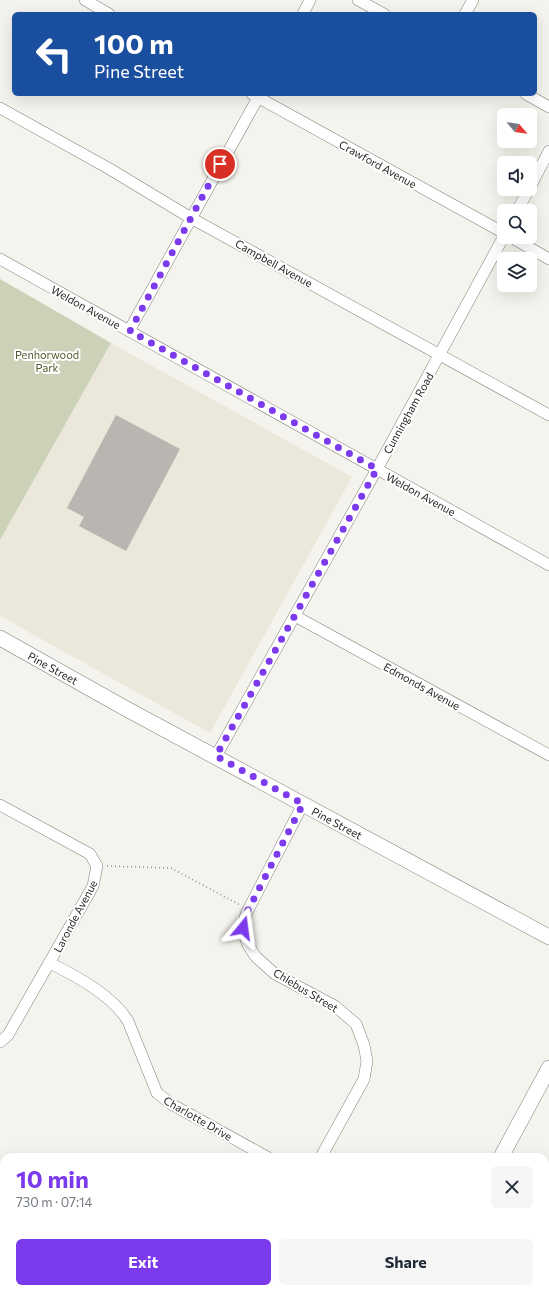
<!DOCTYPE html>
<meta charset="utf-8">
<style>
:root{--surface:#fff;--page:#f6f6f7;--text:#1f2937;--muted:#747a83;--accent:#7c3aed}
body{margin:0;font-family:Commissioner,sans-serif;background:var(--page);color:var(--text);height:100vh;display:flex;flex-direction:column;font-size:15px;white-space:nowrap}
*{box-sizing:border-box;margin:0}
p{font-size:13px;color:var(--muted)}
.icon{flex:none;width:22px;height:22px;fill:none;stroke:currentColor;stroke-width:2;stroke-linecap:round;stroke-linejoin:round}
.map{position:relative;flex:1;overflow:hidden}
.details{position:absolute;left:0px;top:1153px;width:549px;height:140px;display:flex;flex-direction:column;background:var(--surface);border-radius:12px 12px 0 0;box-shadow:0 4px 16px #0002}
.details>*{flex:none}
.guide{position:absolute;left:12px;top:12px;width:525px;height:84px;border-radius:6px;box-shadow:0 4px 16px #0002;background:#1a4fa0;color:#fff;overflow:hidden}
.needle{width:26px;rotate:119deg}
.fabs{position:absolute;left:497px;top:108px;display:grid;gap:8px}
.fabs a{display:grid;place-items:center;width:40px;height:40px;border-radius:6px;background:var(--surface);box-shadow:0 4px 16px #0002;font-size:20px}
.pin{position:absolute;display:grid;place-items:center;width:34px;height:34px;color:#fff;margin:-17px;border:2px solid #fff;border-radius:50%;box-shadow:0 1px 4px #0007}
.me{position:absolute;width:44px;margin:-22px;rotate:16deg;stroke-linejoin:round;filter:drop-shadow(0 0 3px #0008)}
.turn{display:flex;align-items:center;gap:14px;height:84px;padding:0 16px;font-size:18px}
.turn .icon{width:52px;height:52px;stroke-width:2.5}
.turn b{display:block;font-size:28px;line-height:34px}
.round{display:grid;place-items:center;flex:none;width:42px;height:42px;border-radius:6px;background:var(--page)}
.overview{display:flex;align-items:center;justify-content:space-between;height:68px;padding:0 16px}
h1{font-size:24px;font-weight:700;line-height:30px;color:var(--accent)}
.action{display:flex;gap:8px;margin-top:auto;padding:8px 16px}
.action a{flex:1;height:46px;border-radius:6px;background:var(--accent);color:#fff;font-size:16px;font-weight:700;line-height:46px;text-align:center}
.action a+a{background:var(--page);color:var(--text)}
.map>svg:first-child{display:block}
.built{fill:#ebe8db}
.green{fill:#cbd2b8}
.building{fill:#b9b5b0}
.lines{fill:none;stroke-linecap:round;stroke-linejoin:round}
.street-casing{stroke:#82807b;stroke-width:12}
.secondary-casing{stroke:#82807b;stroke-width:16}
.path{stroke:#8e8d89;stroke-width:1.5;stroke-dasharray:1 3;stroke-linecap:butt}
.street{stroke:#fff;stroke-width:11}
.secondary{stroke:#fff;stroke-width:15}
.route{stroke:#7c3aed;stroke-width:7;stroke-dasharray:0 12.6}
.labels{text-anchor:middle;dominant-baseline:central;stroke-width:4;stroke-linejoin:round;paint-order:stroke}
.street-label{font-size:11px;fill:#272725;stroke:#fff}
.park-label{font-size:11px;fill:#505a2b;stroke:#fff}
</style>
<div class="map">
<svg width="549" height="1293" viewBox="0 0 549 1293">
<rect width="100%" height="100%" fill="#f4f3ed"/>
<polygon class="built" points="111,343 352,477 210,733 0,616 0,540"/>
<polygon class="green" points="0,279 111,343 0,540"/>
<polygon class="building" points="116,415 180,449 126,551 79,526 84,517 67,508"/>
<g class="lines">
<g class="street-casing">
<g id="street">
<polyline points="85,0 109,14"/>
<polyline points="358,0 384,14"/>
<polyline points="303,14 310,0"/>
<polyline points="465,14 473,0"/>
<polyline points="252,94 504,233"/>
<polyline points="526,94 549,107"/>
<polyline points="0,108 108,168 191,218 549,415"/>
<polyline points="530,187 549,151"/>
<polyline points="517,211 529,189"/>
<polyline points="511,237 549,259"/>
<polyline points="0,259 549,565"/>
<polyline points="129,331 260,94"/>
<polyline points="295,616 549,755"/>
<polyline points="216,756 377,469 504,236"/>
<polyline points="303,804 246,914 243,929 248,945 256,957 275,974 335,1006 356,1024 364,1045 367,1061 364,1079 321,1157"/>
<polyline points="0,805 90,854 97,866 93,886 8,1035 0,1042"/>
<path d="M50,963C76,976 112,995 128,1021L157,1093L173,1105L267,1157"/>
<polyline points="0,1185 4,1187"/>
<polyline points="190,1289 198,1293"/>
<polyline points="245,1293 247,1289"/>
</g>
</g>
<g class="secondary-casing">
<g id="secondary">
<polyline points="0,638 123,707 549,937"/>
<polyline points="501,1157 549,1068"/>
<polyline points="427,1293 429,1289"/>
</g>
</g>
<polyline class="path" points="107,866 171,868 240,905"/>
<use href="#street" class="street"/>
<use href="#secondary" class="secondary"/>
</g>
<g class="lines">
<polyline class="route" points="220,164 130,331 377,469 216,756 303,804 246,914 243,928"/>
</g>
<g class="labels">
<g class="street-label">
<text transform="translate(378 164) rotate(29)">Crawford Avenue</text>
<text transform="translate(274 263) rotate(29)">Campbell Avenue</text>
<text transform="translate(86 307) rotate(29)">Weldon Avenue</text>
<text transform="translate(408 413) rotate(-61)">Cunningham Road</text>
<text transform="translate(421 494) rotate(29)">Weldon Avenue</text>
<text transform="translate(53 668) rotate(29)">Pine Street</text>
<text transform="translate(422 686) rotate(29)">Edmonds Avenue</text>
<text transform="translate(337 823) rotate(28)">Pine Street</text>
<text transform="translate(75 916) rotate(-62)">Laronde Avenue</text>
<text transform="translate(306 990) rotate(31)">Chlebus Street</text>
<text transform="translate(198 1118) rotate(30)">Charlotte Drive</text>
</g>
<g class="park-label">
<text x="47" y="354">Penhorwood<tspan x="47" dy="13">Park</tspan></text>
</g>
</g>
</svg>
<div class="fabs">
<a><svg class="needle" viewBox="-14 -14 28 28"><path d="M0-13l5 13h-10z" fill="#e53935"/><path d="M0 13l5-13h-10z" fill="#747a83"/></svg></a>
<a><svg class="icon" aria-label="sound" viewBox="0 0 24 24"><path d="M4 9h4l5-4v14l-5-4H4zM17 9q2 3 0 6"/></svg></a>
<a><svg class="icon" aria-label="search" viewBox="0 0 24 24"><circle cx="10" cy="10" r="6"/><path d="M15 15l6 6"/></svg></a>
<a><svg class="icon" aria-label="layers" viewBox="0 0 24 24"><path d="M12 4l9 5-9 5-9-5zM3 14l9 5 9-5"/></svg></a>
</div>
<div class="pin" style="left:220px;top:164px;background:#d93025"><svg class="icon" aria-label="arrive" viewBox="0 0 24 24"><path d="M6 21V4h12l-3 4 3 4H6"/></svg></div>
<svg class="me" style="left:243px;top:928px" viewBox="-20 -20 40 40"><path d="M0-17L14 15 0 8-14 15z" fill="#7c3aed" stroke="#fff" stroke-width="4"/></svg>
<div class="guide">
<div class="turn"><svg class="icon" aria-label="left" viewBox="0 0 24 24"><path d="M17 20v-9H6M10 6l-5 5 5 5"/></svg><div><b>100 m</b>Pine Street</div></div>
</div>
<section class="details">
<div class="overview"><div><h1>10 min</h1><p>730 m · 07:14</p></div><a class="round"><svg class="icon" aria-label="close" viewBox="0 0 24 24"><path d="M6 6l12 12M18 6L6 18"/></svg></a></div>
<div class="action"><a>Exit</a><a>Share</a></div>
</section>
</div>
